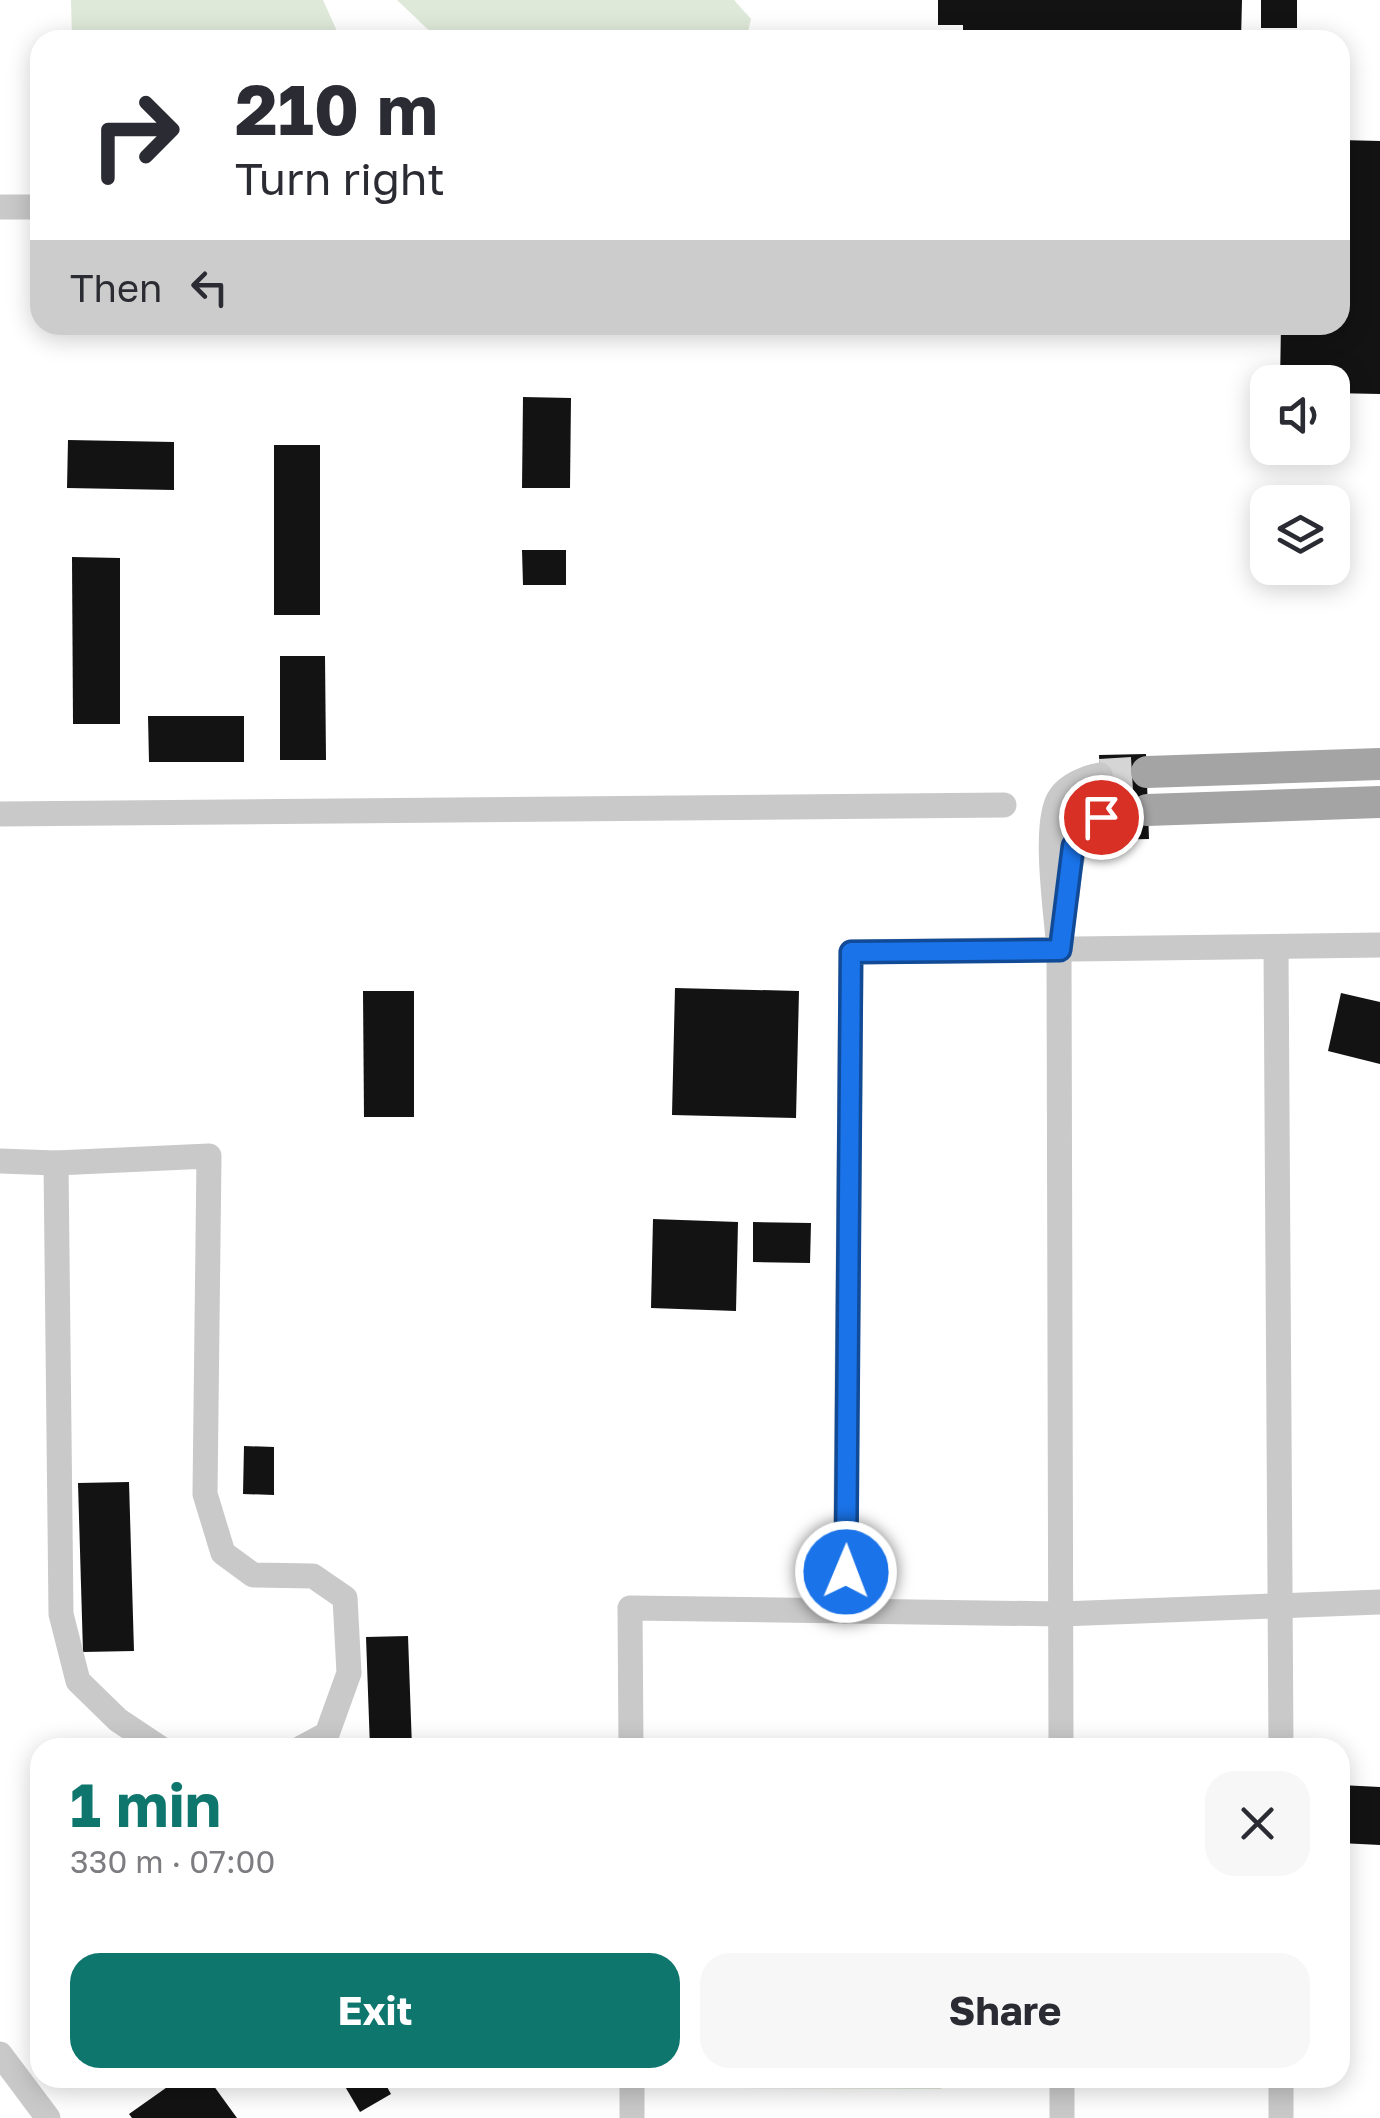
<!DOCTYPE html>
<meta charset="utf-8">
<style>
:root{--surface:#fff;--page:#f7f7f7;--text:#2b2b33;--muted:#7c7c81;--accent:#0f766e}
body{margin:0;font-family:"Golos Text",sans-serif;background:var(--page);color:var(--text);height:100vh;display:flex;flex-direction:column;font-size:38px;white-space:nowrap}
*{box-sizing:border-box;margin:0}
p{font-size:32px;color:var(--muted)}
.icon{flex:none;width:55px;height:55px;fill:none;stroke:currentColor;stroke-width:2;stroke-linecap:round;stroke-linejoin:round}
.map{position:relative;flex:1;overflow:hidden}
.side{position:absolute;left:30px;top:1738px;width:1320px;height:350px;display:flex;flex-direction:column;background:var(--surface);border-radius:30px;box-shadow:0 5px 25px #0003}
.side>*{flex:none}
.banner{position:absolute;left:30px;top:30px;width:1320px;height:305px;border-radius:30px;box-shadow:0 5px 25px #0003;background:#fff;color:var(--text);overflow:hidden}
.fabs{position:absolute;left:1250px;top:365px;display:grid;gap:20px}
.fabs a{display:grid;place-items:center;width:100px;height:100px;border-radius:20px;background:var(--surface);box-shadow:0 5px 25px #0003;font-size:50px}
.pin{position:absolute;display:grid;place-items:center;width:85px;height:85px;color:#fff;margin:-42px;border:5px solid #fff;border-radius:50%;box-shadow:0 2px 10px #0007}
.me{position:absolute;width:110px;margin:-55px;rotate:1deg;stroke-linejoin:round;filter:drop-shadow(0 0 8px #0008)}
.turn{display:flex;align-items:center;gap:35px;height:210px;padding:0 40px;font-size:45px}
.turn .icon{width:130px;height:130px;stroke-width:2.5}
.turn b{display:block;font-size:70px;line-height:85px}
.then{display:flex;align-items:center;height:95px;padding:0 40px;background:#0003;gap:20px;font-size:38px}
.round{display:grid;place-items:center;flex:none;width:105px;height:105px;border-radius:30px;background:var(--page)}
.headline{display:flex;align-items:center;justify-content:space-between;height:170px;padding:0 40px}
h1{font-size:60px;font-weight:700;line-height:75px;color:var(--accent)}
.action{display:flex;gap:20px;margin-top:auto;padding:20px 40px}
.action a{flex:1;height:115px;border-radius:30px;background:var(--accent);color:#fff;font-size:40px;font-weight:700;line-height:115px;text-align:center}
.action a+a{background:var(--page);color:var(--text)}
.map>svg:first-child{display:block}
.green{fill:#dfe9d9}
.building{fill:#131313}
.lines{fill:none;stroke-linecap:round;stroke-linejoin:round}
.major-tunnel{stroke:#d5d5d5;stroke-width:32;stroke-dasharray:32 16;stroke-linecap:butt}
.minor{stroke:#c9c9c9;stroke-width:25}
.major{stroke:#a4a4a4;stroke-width:32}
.route-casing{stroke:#114b97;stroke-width:25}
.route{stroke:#1a73e8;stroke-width:18}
</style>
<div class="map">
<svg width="1380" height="2118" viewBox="0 0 1380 2118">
<rect width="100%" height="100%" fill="#fff"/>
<g class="green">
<polygon points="71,0 323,0 341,40 72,40"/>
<polygon points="397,0 734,0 751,19 746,40 439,40"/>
<polygon points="736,2078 941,2078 941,2089 736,2088"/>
</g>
<g class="building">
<polygon points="938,0 1242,0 1241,40 963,40 963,25 938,25"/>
<rect x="1261" y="0" width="36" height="28"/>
<polygon points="1340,140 1380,141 1380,394 1332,393 1332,382 1280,382 1281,325 1340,325"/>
<polygon points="523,397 571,398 570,488 522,488"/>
<polygon points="68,440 174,442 174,490 67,488"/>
<rect x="274" y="445" width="46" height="170"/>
<polygon points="522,550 566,550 566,585 523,585"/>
<polygon points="72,557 120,558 120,724 73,724"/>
<polygon points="280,656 325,656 326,760 280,760"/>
<polygon points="148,716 244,716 244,762 149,762"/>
<polygon points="1146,754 1149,839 1102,840 1099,755"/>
<polygon points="675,988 799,991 796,1118 672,1115"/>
<polygon points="363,991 414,991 414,1117 364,1117"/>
<polygon points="1341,993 1380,1002 1380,1064 1328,1051"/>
<polygon points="653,1219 738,1222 736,1311 651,1308"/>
<polygon points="753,1222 811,1223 810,1263 753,1262"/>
<polygon points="244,1446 274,1447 274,1495 243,1494"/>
<polygon points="129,1482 134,1651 83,1652 78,1483"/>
<polygon points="408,1636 412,1748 370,1748 366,1637"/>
<polygon points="1340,1785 1380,1787 1380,1845 1340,1843"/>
<polygon points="180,2078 208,2078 237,2118 132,2118 129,2114"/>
<polygon points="340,2078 382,2078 391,2094 360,2112"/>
</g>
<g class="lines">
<g class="major-tunnel">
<polyline points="1100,775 1147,772"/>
<polyline points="1101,817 1120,811 1147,810"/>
</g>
<g class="minor">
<polyline points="0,207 40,207"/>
<polyline points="0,814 1004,805"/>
<path d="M1067,896C1071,862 1070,838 1101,817"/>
<polyline points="1276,948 1281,1748"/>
<polyline points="0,1161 56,1163 209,1156 205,1494 223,1553 253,1575 313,1576 345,1598 349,1673 327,1734 301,1748"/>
<polyline points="56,1163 61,1614 78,1681 118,1720 160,1748"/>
<polyline points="845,1611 851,952 1380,945"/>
<polyline points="631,1748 630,1608 1061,1614 1380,1602"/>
<path d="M1061,1748L1059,951C1057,918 1042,821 1060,797C1068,785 1087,777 1100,775"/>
<polyline points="0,2054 48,2118"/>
<polyline points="632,2078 632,2118"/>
<polyline points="1062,2078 1062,2118"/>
<polyline points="1281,2118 1281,2078"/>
</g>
<g class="major">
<polyline points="1147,772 1380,764"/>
<polyline points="1147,810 1380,802"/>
</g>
</g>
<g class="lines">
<g class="route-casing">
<polyline id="route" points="846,1572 851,952 1060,950 1073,846 1090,824 1101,817"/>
</g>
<use href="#route" class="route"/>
</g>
</svg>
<div class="fabs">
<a><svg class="icon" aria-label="sound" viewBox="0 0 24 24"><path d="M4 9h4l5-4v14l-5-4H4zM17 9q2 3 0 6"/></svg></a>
<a><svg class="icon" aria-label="layers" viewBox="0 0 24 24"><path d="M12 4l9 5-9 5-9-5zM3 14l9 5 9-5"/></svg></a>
</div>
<div class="pin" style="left:1101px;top:817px;background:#d93025"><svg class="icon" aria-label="arrive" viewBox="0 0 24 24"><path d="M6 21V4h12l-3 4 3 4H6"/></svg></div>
<svg class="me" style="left:846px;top:1572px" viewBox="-20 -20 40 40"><circle r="17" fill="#1a73e8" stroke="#fff" stroke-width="3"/><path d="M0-11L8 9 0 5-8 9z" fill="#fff"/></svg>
<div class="banner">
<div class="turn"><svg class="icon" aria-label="right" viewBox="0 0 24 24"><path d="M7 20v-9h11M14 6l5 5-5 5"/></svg><div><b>210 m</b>Turn right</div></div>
<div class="then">Then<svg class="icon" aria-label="left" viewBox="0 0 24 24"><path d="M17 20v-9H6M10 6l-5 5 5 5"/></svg></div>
</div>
<section class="side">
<div class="headline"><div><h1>1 min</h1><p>330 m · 07:00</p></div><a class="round"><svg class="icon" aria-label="close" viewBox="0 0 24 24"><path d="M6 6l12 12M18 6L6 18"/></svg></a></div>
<div class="action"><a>Exit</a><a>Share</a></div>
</section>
</div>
